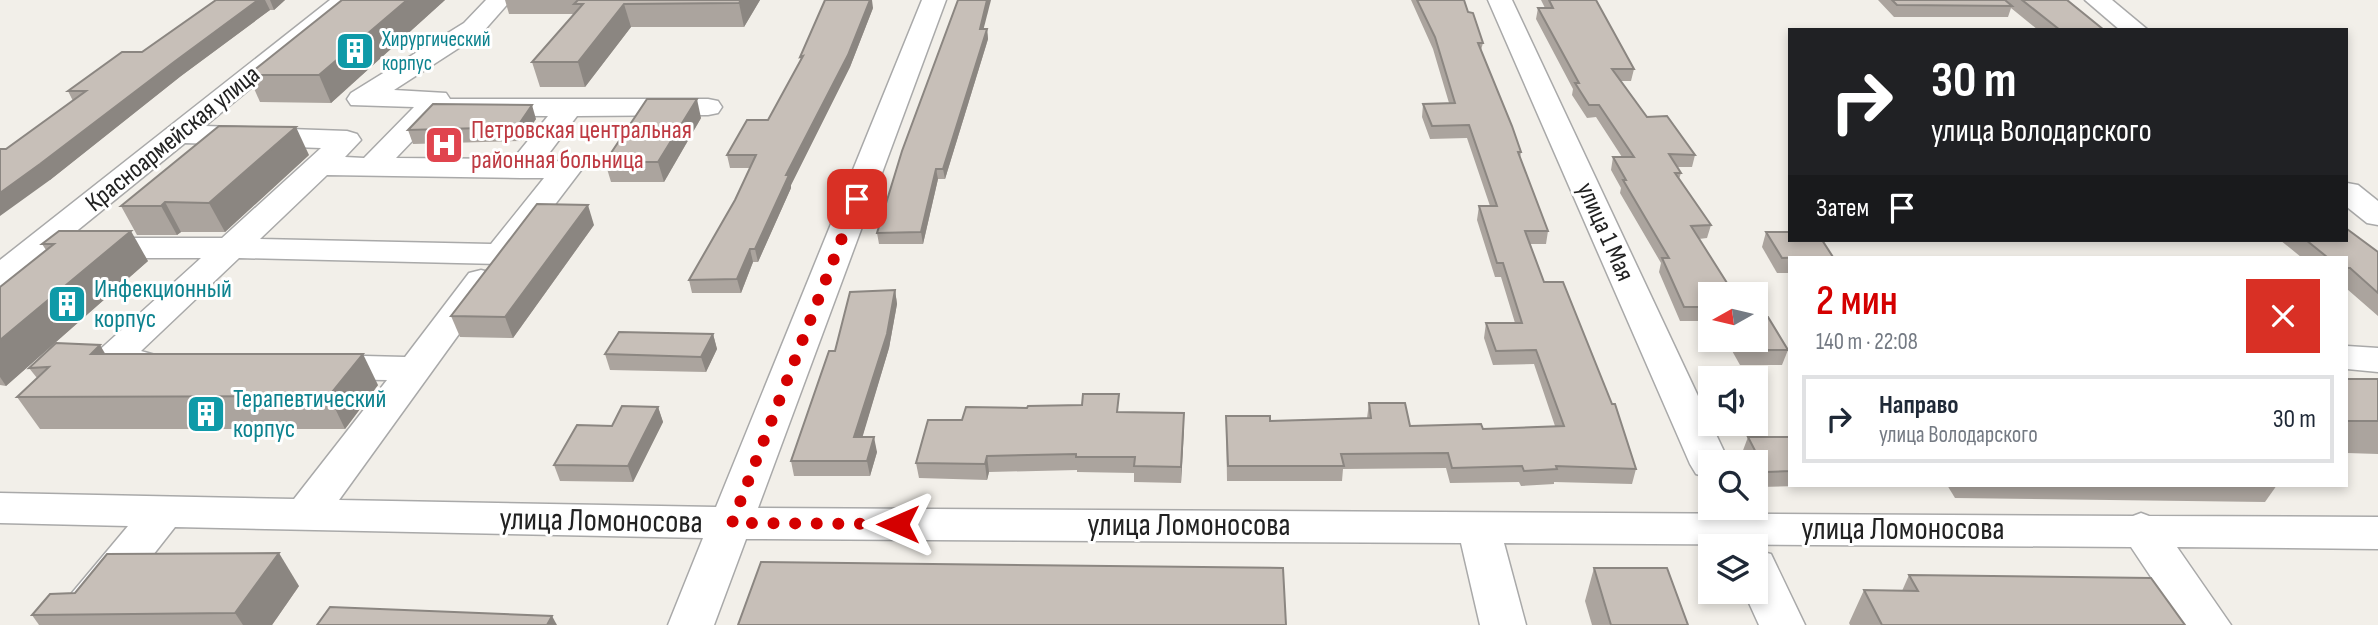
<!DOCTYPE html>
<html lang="ru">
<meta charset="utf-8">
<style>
:root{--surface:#fff;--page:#f6f6f7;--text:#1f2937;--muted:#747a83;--line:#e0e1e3;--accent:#d40000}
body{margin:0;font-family:"Sofia Sans Condensed",sans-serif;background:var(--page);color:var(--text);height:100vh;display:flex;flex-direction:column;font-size:26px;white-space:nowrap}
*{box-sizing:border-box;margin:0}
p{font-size:23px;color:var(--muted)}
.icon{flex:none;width:38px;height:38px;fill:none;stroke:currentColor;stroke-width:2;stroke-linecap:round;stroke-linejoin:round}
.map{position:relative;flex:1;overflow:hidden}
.side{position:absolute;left:1788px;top:256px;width:560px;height:231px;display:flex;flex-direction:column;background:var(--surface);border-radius:0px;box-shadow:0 4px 10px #0003}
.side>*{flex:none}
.top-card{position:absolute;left:1788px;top:28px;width:560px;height:214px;border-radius:0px;box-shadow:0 4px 10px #0003;background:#202124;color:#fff;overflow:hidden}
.needle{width:46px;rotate:262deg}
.tools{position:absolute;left:1698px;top:282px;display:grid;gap:14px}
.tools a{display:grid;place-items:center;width:70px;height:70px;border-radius:0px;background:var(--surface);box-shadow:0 4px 10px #0003;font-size:35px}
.pin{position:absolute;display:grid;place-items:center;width:60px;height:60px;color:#fff;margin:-30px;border-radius:14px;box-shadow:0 4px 10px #0006}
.me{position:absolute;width:77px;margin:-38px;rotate:270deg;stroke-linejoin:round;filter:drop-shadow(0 0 5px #0008)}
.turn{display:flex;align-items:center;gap:24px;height:147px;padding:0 28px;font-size:32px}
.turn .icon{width:91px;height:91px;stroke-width:2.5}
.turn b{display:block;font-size:49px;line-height:60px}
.then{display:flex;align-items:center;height:66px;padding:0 28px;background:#0003;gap:14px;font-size:26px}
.round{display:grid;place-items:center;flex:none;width:74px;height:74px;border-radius:0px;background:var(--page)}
.summary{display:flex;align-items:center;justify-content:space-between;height:119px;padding:0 28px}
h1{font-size:42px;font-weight:600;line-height:52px;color:var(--accent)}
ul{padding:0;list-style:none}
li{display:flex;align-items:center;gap:21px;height:88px;margin:0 14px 10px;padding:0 14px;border:4px solid var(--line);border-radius:0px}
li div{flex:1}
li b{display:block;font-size:26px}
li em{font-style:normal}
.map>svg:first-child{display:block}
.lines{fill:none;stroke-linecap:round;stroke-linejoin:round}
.minor-casing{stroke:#a9a9a9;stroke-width:3}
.minor{fill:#fff;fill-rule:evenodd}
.wall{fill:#aba49e}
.shaded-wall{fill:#8b8681}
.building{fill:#c7bfb8;stroke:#8b8681;stroke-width:2}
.route{stroke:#d40000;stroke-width:12;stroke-dasharray:0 21.6}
.labels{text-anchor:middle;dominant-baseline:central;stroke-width:6;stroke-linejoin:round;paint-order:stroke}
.far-culture-label{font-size:21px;fill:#0d838f;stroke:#fff;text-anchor:start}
.health-label{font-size:26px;fill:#be3a42;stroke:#fff;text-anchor:start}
.street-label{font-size:26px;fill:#222;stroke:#fff}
.culture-label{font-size:26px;fill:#0d838f;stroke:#fff;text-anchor:start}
.near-street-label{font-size:32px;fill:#222;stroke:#fff}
</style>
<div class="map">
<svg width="2378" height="625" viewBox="0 0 2378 625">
<rect width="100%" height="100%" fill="#f2efe9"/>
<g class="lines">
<g class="minor-casing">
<g id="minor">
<path d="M330,0H357L205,126L347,131L357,134L361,140L345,157L364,158L414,107L351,105L347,99L351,93L464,23L486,0H511L482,33L394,90L446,93L450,99H708L718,101L722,107L718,113L708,115L577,116L544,160L578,163L582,169L512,261L500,264L239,258L141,351L155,355L160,363L155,371C136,376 114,375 95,370L90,362L95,354L201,258H44L12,284L0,287V260ZM437,115L548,116L513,159L396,158ZM185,143L321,148L222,238H68ZM327,175L521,178H544L491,244L260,239Z"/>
<polygon points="922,0 946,0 758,508 2133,516 2141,513 2149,516 2378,517 2378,549 2177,547 2231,625 2183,625 2131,547 1504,543 1526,625 1480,625 1461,543 746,539 714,625 668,625 703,538 175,527 98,625 49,625 56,612 128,526 0,523 0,493 294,499 387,380 324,379 311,375 306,367 311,359 324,355 405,357 469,273 481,270 493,273 498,280 339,500 716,507"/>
<polygon points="1488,0 1512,0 1729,462 1710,462 1710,478 1696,474 1690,464"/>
<polygon points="2085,0 2112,0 2148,30 2120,30"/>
<polygon points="2347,183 2358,185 2378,201 2378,225 2367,223 2347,207"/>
<polygon points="2347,346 2378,348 2378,372 2347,369"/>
<polygon points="1755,550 1771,554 1805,625 1759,625 1744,592 1755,592"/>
</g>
</g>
<use href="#minor" class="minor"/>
</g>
<g class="wall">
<polygon points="216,0 285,0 274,10 270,10 181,76 50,180 6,149 73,101 68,91 142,52"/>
<polygon points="342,0 445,0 331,103 260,102 248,75"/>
<polygon points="505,0 760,0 744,27 631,27 585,87 540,87 532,62 574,14 509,14"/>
<polygon points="1411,0 1464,0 1468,12 1483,43 1481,50 1521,152 1520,158 1548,231 1546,244 1530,244 1544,282 1636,469 1632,484 1554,482 1554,484 1521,486 1519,482 1450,483 1446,468 1343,469 1342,481 1227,481 1226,416 1270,421 1367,418 1369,403 1410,426 1483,429 1555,426 1534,364 1493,365 1484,338 1486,323 1515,323 1501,277 1495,277 1477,220 1479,206 1490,206 1467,138 1430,139 1422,117 1423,104 1449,103 1433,49"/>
<polygon points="1541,0 1596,0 1634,69 1631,81 1621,81 1647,117 1695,155 1692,167 1677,167 1681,173 1679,179 1711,225 1707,238 1699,239 1710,294 1710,321 1680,321 1659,272 1661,263 1620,193 1621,188 1611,170 1613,157 1622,157 1596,117 1587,118 1572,95 1573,89 1536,19 1538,8 1545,8"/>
<polygon points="1878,0 2067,0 2104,30 2038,30 2011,8 2008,17 1894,17"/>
<polygon points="873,8 850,67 791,185 791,188 758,262 753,262 741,293 692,293 689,280 735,200 750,168 730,168 727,155 768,120 801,60 800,57"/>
<polygon points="983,29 987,29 988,39 945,179 938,179 923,244 879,244 877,233"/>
<polygon points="701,118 664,182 611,182 605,162"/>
<polygon points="536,119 521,141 413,144 408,130"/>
<polygon points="309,155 225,232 181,232 177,235 137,235 121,206"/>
<polygon points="594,225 513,338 460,337 451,316"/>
<polygon points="59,231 148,261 6,386 0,385 0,287 46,250 42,244"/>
<polygon points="1766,232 1790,257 1790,273 1777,273 1762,247"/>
<polygon points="2280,240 2347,240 2378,252 2378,316 2347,289 2347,257 2301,257"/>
<polygon points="895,290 897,304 889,348 862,437 877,452 870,476 794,476 791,461 835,351"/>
<polygon points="713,334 717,349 706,372 610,370 605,354"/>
<polygon points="1726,340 1755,340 1788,350 1782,365 1740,365"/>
<polygon points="105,354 378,385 345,429 40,429 17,397 37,378 29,368"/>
<polygon points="2347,379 2378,379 2378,454 2347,453"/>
<polygon points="658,407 663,422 633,482 560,481 554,465 612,426"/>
<polygon points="1184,413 1181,483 1134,482 1134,473 1077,472 1077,470 989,472 987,480 919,478 916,463 962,420"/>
<polygon points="1748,437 1790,437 1790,485 1839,485 1760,487 1755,478 1755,462 1747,462 1742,453"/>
<polygon points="1947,485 2277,485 2265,502 1955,498"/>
<polygon points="1594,568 1688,625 1592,625 1585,601"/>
<polygon points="1909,575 2185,625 1850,625 1849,623 1864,590 1902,591"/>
<polygon points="299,586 272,625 39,625 32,615"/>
</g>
<g class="shaded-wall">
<polygon points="258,0 265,0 270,10 181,76 50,180 0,216 0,193 174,62"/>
<polygon points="270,0 285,0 274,10"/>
<polygon points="407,0 445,0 331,103 319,75"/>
<polygon points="741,0 760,0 744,27 739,3"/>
<polygon points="870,0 872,0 873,8 850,67 791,185 791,188 758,262 755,249 786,175"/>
<polygon points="987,0 991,0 981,39 980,29"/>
<polygon points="624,4 631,27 585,87 578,62"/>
<polygon points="987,29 988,39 945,179 943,169"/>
<polygon points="697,99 701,118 664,182 658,162"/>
<polygon points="532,105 536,119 521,141 517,127"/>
<polygon points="296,127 309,155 225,232 209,203"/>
<polygon points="936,169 938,179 923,244 921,232"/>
<polygon points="165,202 181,232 177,235 161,206"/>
<polygon points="588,205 594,225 513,338 505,317"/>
<polygon points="131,231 148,261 6,386 0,377 0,340"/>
<polygon points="750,249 753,262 741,293 737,279"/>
<polygon points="895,290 897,304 889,348 858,452 854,437"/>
<polygon points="713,334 717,349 706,372 701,357"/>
<polygon points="100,345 119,377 91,354"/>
<polygon points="363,354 378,385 345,429 329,396"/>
<polygon points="658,407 663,422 633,482 628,466"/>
<polygon points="1184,413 1184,429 1181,483 1181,467"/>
<polygon points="874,437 877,452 870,476 867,461"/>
<polygon points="987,456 989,472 987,480 985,464"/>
<polygon points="279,553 299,586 272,625 243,625 235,613"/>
<polygon points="552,616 557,625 547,625"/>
</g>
<g class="building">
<polygon points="216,0 258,0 174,62 40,164 0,193 0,149 6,149 86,91 68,91 122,52 142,52"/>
<polygon points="342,0 407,0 319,75 248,75"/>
<polygon points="578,0 741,0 739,3 624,4 578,62 532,62 583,4 574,4"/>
<polygon points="825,0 870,0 848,55 786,175 789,175 755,249 750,249 737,279 689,280 735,200 756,155 727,155 747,120 768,120 803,56 800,57"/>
<polygon points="958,0 987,0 980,29 987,29 943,169 936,169 921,232 877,233 902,151"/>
<polygon points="1417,0 1464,0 1468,12 1473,13 1483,43 1478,43 1512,126 1521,152 1518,152 1548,231 1525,231 1544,282 1563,282 1612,404 1615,404 1636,469 1556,466 1557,469 1524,471 1522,466 1452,468 1448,453 1341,454 1344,466 1228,466 1226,416 1270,416 1270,421 1371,418 1369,403 1405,403 1410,426 1481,424 1483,429 1564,426 1536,350 1496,351 1486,323 1522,323 1503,263 1497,263 1479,206 1497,206 1469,125 1432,126 1423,104 1455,103 1435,37"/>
<polygon points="1549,0 1596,0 1634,69 1612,69 1647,117 1667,116 1695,155 1669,154 1681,173 1675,173 1711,225 1691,226 1734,294 1710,294 1710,307 1684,307 1662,258 1669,258 1623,180 1626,180 1613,157 1634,157 1599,105 1589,105 1575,83 1579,83 1538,8 1553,8"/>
<polygon points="1892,0 2005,0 2012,6 1897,5"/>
<polygon points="2022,0 2067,0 2104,30 2060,30"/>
<polygon points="647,99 697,99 658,162 605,162"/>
<polygon points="433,104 532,105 517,127 408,130"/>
<polygon points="219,126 296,127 209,203 165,202 161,206 121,206"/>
<polygon points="537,204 588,205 505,317 451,316"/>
<polygon points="2347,229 2378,252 2378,293 2350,268 2347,268 2347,257 2327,257 2306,240 2347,240"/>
<polygon points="59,231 131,231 0,340 0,287 54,244 42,244"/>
<polygon points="1766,232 1790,232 1790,240 1822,240 1833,257 1782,258"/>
<polygon points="895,290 887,334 854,437 874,437 867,461 791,461 829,351 835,351 850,292"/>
<polygon points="1755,317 1768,317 1788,350 1745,350 1739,340 1755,340"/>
<polygon points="619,332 713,334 701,357 605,354"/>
<polygon points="56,343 100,345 91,354 363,354 329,396 17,397 49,367 29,368"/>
<rect x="2347" y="379" width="31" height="42"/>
<polygon points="1083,394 1119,394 1117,412 1184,413 1181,467 1134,466 1135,457 1076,457 1076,454 987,456 985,464 916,463 928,420 962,420 966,407 1027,408 1028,406 1082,405"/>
<polygon points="622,406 658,407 628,466 554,465 577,425 612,426"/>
<polygon points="1748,437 1790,437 1790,471 1766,472"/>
<polygon points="279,553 235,613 32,615 50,594 75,593 107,554"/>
<polygon points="761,562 1283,568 1286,625 738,625"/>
<polygon points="1594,568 1667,568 1688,625 1611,625"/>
<polygon points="1909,575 2151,578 2185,625 1882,625 1864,590 1918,591"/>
<polygon points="330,607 552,616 547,625 317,625"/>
</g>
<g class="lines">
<polyline class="route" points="857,199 732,523 898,524"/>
</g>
<defs>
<g id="building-square" transform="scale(2.0125)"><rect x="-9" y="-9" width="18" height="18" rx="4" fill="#0f9aa8" stroke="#fff"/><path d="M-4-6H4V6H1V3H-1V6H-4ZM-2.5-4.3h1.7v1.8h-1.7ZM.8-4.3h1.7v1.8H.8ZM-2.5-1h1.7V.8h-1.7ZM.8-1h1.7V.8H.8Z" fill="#fff"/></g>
<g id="hospital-square" transform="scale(2.0125)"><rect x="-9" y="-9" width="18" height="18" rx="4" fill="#e0444e" stroke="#fff"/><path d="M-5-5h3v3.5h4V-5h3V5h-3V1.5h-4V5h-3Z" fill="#fff"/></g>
</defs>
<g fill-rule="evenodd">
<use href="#building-square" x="355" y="51"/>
<use href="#hospital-square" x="444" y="145"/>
<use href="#building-square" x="67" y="304"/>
<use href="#building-square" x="206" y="414"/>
</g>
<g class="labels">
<g class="far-culture-label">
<text x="382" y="39">Хирургический<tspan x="382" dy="24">корпус</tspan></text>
</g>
<g class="health-label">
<text x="471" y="130">Петровская центральная<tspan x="471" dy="30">районная больница</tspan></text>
</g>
<g class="street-label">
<text transform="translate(173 139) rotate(-39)">Красноармейская улица</text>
<text transform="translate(1605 232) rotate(66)">улица 1 Мая</text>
</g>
<g class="culture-label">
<text x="94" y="289">Инфекционный<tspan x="94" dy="30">корпус</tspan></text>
<text x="233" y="399">Терапевтический<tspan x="233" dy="30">корпус</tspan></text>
</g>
<g class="near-street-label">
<text transform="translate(601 521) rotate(1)">улица Ломоносова</text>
<text x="1189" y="525">улица Ломоносова</text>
<text x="1903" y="529">улица Ломоносова</text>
</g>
</g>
</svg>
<div class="tools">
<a><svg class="needle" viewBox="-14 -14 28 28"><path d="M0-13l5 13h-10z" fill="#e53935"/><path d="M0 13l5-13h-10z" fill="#747a83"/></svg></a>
<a><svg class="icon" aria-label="sound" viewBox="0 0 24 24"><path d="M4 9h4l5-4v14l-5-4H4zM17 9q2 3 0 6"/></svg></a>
<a><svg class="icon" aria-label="search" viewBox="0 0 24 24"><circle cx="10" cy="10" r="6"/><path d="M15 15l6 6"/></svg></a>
<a><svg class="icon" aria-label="layers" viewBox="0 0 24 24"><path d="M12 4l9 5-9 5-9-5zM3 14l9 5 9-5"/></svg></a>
</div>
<div class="pin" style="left:857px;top:199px;background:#d93025"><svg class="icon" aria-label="arrive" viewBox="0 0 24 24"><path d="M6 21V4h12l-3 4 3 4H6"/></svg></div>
<svg class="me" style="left:898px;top:524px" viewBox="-20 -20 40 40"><path d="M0-17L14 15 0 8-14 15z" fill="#d40000" stroke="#fff" stroke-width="4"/></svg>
<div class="top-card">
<div class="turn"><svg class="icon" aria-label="right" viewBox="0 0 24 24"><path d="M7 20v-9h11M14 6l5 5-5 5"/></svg><div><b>30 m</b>улица Володарского</div></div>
<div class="then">Затем<svg class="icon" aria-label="arrive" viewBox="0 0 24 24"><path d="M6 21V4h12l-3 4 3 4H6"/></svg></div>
</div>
<section class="side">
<div class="summary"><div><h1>2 мин</h1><p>140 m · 22:08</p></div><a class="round" style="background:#d93025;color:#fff"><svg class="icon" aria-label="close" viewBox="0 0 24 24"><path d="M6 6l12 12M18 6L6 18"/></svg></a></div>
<ul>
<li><svg class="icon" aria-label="right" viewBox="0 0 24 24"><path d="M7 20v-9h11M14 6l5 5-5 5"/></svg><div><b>Направо</b><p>улица Володарского</p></div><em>30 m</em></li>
</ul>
</section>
</div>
